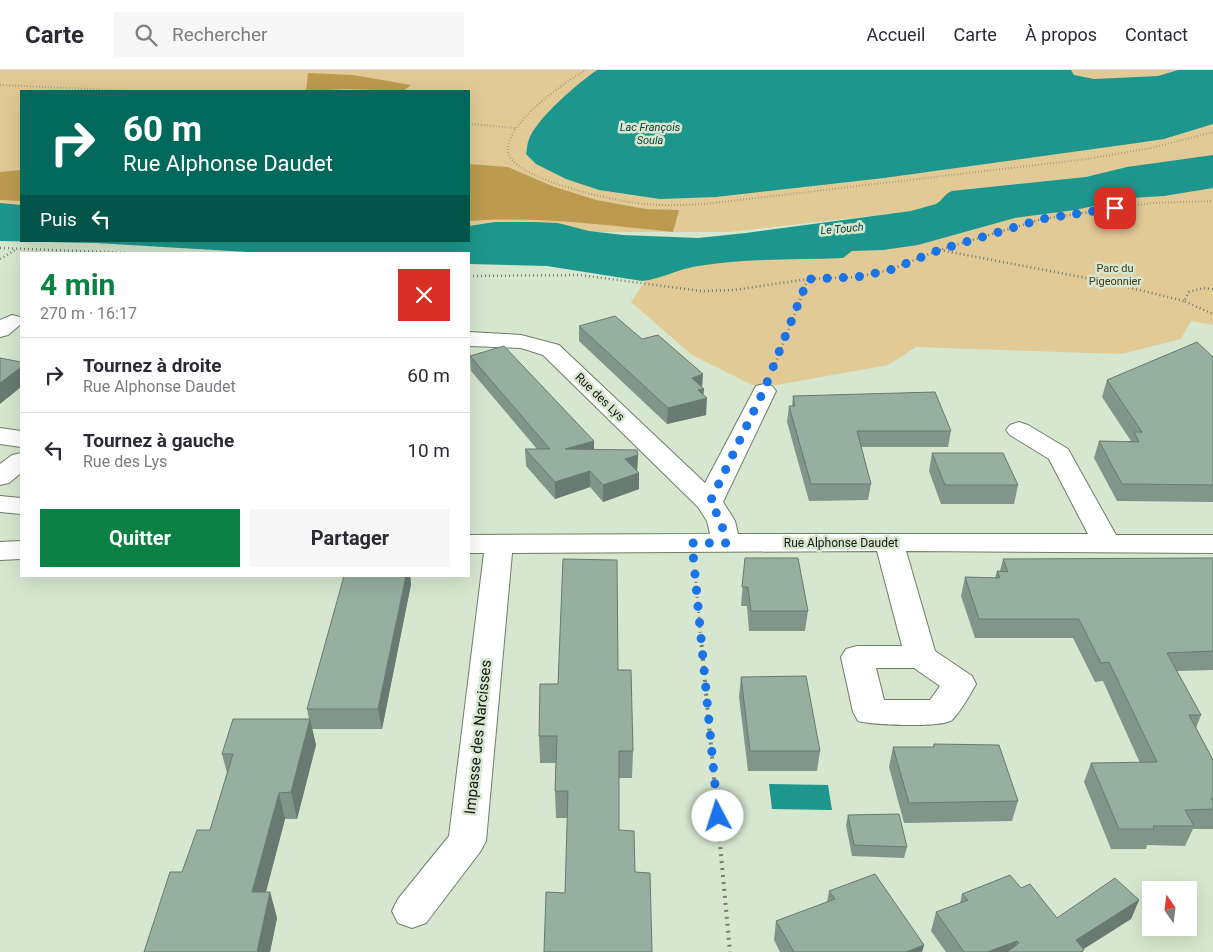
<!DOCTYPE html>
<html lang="fr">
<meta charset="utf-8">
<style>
:root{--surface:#fff;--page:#f7f7f7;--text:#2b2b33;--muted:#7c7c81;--line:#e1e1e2;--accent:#0b8043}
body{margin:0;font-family:Roboto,sans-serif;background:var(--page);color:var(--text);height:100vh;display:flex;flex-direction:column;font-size:19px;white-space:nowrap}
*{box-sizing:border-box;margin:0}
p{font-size:16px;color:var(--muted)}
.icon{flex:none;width:28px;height:28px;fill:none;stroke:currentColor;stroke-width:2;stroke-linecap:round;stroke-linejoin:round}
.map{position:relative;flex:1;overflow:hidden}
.drawer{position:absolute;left:20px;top:182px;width:450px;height:325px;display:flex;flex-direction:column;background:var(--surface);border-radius:0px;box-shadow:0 5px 20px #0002}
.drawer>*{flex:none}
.guide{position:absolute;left:20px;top:20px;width:450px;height:152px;border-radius:0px;box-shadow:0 5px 20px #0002;background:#00695c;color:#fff;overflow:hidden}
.needle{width:32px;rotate:346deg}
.tools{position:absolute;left:1142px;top:811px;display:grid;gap:10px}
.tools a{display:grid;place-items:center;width:55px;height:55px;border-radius:0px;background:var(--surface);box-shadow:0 5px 20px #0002;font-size:25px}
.pin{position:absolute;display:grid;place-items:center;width:42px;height:42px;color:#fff;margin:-21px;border-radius:10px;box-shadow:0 2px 8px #0006}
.me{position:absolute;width:55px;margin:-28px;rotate:355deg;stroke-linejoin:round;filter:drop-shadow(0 0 4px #0008)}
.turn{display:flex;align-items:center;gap:18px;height:105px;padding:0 20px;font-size:22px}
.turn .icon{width:65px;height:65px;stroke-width:2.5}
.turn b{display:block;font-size:35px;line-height:42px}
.then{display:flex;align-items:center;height:48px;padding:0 20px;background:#0003;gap:10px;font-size:19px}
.round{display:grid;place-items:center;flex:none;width:52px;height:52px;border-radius:0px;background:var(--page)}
.overview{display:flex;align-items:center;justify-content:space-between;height:85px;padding:0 20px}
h1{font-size:30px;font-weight:700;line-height:38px;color:var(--accent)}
.cta{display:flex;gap:10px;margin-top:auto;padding:10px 20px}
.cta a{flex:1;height:58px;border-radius:0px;background:var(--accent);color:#fff;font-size:20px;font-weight:700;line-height:58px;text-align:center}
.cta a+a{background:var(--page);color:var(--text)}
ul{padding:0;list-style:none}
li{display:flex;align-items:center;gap:15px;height:75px;padding:0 20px;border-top:1px solid var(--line)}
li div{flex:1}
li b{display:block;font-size:19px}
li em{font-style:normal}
header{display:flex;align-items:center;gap:30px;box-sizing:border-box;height:70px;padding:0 25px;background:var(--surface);border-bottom:1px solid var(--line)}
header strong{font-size:24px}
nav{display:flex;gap:28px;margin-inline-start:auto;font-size:18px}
.search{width:350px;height:45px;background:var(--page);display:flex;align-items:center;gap:12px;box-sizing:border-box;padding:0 18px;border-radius:0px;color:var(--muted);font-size:19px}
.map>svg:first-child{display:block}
.green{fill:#e2ca96}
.forest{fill:#bc9b50}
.water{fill:#1d978d}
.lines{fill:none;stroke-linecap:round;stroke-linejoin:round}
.minor-casing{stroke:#6f7d68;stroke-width:2}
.path-far3{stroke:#747e6f;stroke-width:2;stroke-dasharray:0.5 2.5;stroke-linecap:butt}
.path-far2{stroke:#747e6f;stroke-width:2.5;stroke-dasharray:1 3;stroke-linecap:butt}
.path-far1{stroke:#747e6f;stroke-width:3;stroke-dasharray:1 4;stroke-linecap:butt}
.path{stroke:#747e6f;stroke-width:4;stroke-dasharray:2 5;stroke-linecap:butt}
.minor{fill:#fff;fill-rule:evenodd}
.wall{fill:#80968a}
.shaded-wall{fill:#687a71}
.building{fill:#95afa1;stroke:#687a71}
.route{stroke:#1a73e8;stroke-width:9;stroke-dasharray:0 16.2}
.labels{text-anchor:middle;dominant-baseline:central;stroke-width:5;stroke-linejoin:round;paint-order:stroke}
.far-water-label{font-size:11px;font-style:italic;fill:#063b37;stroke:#d6e6cf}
.far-park-label{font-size:11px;fill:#463817;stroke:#d6e6cf}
.street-label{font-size:12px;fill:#141911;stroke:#d6e6cf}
.near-street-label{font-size:15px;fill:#141911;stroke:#d6e6cf}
</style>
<header>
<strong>Carte</strong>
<div class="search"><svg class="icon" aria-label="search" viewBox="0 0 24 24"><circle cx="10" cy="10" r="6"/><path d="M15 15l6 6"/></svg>Rechercher</div>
<nav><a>Accueil</a><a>Carte</a><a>À propos</a><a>Contact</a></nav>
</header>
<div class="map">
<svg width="1213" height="882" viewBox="0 0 1213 882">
<rect width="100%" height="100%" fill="#d6e6cf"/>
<g class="green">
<polygon points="0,0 1213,0 1213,89 1029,128 729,162 469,162 469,21 21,21 21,137 0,136"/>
<polygon points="1213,98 1213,255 1191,251 1181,269 1122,284 916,277 888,295 777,315 752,315 692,285 631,232 655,196 918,175 1022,146"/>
</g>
<g class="forest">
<polygon points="308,3 353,5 411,15 403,21 345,19 306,21"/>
<path d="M469,94L508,97L552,116L596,130L646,139L679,140L673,162C605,155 537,146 469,151Z"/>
<polygon points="21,100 21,131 0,130 0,102"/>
</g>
<g class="water">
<path d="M597,0H1071L1074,5L1094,9L1158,6L1178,0H1213V54L1164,69L1137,73L884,108L716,127L660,129L599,120L566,109L536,94L526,84C527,79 527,74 529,69C538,47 577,14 597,0Z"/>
<path d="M1213,85V118L1164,126L1131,128L1075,140L1015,148L918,175L883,180L852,181L843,188C795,190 745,188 698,196C678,199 661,209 642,211L547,196L469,194V184H281L96,173L0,171V133L21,135V171H469V156L495,152H534L558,153L589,161L623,165L698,168L746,163L911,141L936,134C943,130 944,124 952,121L1086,107L1127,97Z"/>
<polygon points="769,714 828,715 832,740 772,739"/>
</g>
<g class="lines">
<g class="minor-casing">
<g id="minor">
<polygon points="12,245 20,247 21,254 8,265 0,267 0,250"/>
<path d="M469,262L521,265L559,275L705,413L756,316L764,314L772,316L776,321L723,432L735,451L738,464H1088L1049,389L1010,365L1006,360L1010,355L1019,352L1028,355L1068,379L1116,465H1213V483L906,481L935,581L972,606L976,614C970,625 961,641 952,650C942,658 872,655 858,651L853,642L841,587L846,579L857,576H902L877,481L512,483L486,771L480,782L426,853L412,858L398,853L392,841L398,829L449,766L484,483H469V465L710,464L707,451L698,437L543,285L521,278L469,276ZM876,598H914L940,616L930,630H884Z"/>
<polygon points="0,358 21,361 21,377 0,374"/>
<polygon points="21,383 21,403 9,413 0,415 0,394 12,385"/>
<polygon points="0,426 21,428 21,444 0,442"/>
<polygon points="21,471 21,489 0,490 0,472"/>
</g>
</g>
<g class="path-far3">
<path d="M586,0C562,14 510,50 508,79C506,109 620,132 644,134C664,136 685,135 705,134L1087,89L1151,78L1213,62"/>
<polyline points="0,15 132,21"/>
<polyline points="469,54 515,58"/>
<polyline points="1082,143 1152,133 1213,131"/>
</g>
<g class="path-far2">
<polyline points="0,178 155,184"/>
<polyline points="940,180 1107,212 1184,231"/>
<polyline points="0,189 17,179"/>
<polyline points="469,206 580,205 701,221 734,220 808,209 857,207 890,200 939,180 1042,149 1090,142"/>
<polyline points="1213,219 1204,218 1189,222 1184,231 1213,244"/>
<polyline points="774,297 808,209"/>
</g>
<polyline class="path-far1" points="695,502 701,569"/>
<polyline class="path" points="701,568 730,882"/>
<use href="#minor" class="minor"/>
</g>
<g class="wall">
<polygon points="579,256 642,269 702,317 706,345 667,354 579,271"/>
<polygon points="470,286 594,380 638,385 637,401 639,403 639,419 603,432 590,417 555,429 526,396 525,379 537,379 471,301"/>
<polygon points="1213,287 1213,432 1117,431 1094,388 1099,371 1131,371 1102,327 1107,310"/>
<polygon points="793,326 951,361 948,377 861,377 871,414 868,430 809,431 787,352 789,336 792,336"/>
<polygon points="932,383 1018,415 1014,434 941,434 929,401"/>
<polygon points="745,488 808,541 805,561 749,561 747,536 741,536"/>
<polygon points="1213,488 1213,600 1177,601 1201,645 1196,658 1213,690 1213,759 1193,759 1185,776 1147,775 1146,779 1111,779 1084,712 1091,693 1140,693 1103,611 1095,612 1073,568 975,568 961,526 965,507 995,508 997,501 1000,501 1003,489"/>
<polygon points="406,506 410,506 411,514 382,659 312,659 316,675 297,749 285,749 266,822 270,822 277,848 270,882 144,882 182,802 210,760 227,703 222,684 309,649 307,639"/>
<polygon points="618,600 633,681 632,708 619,708 565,823 568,748 556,748 555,721 556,693 540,693 539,666 558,614"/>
<polygon points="741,607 820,681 817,701 748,701 739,627"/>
<polygon points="934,674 1018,731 1012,751 904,753 889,697 893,677 933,677"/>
<polygon points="848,745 907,777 904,788 852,786 846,755"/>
<polygon points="1021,818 1057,848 1139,830 1131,849 1083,879 1083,882 946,882 931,861 936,842 960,833 962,824"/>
<polygon points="829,821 924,875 922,882 780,882 774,870 776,851 827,832"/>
</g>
<g class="shaded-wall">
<polygon points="21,297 21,317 0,334 0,313"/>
<polygon points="703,304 702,319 704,319 703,329 707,328 706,345 667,354 668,338 692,308"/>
<polygon points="594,371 594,387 565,379"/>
<polygon points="638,385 637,402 625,389"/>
<polygon points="590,401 590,417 555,429 555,412"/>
<polygon points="639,403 639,419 603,432 603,415"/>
<polygon points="406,506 410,506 411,514 382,659 378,639"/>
<polygon points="310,649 316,675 297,749 291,722"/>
<polygon points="279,723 285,749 259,848 252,822"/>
<polygon points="270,822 277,848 270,882 257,882"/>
<polygon points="1139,830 1131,849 1079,882 1076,870"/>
<polygon points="1017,871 1014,882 987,882"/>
<polygon points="924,875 922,882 906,882"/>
</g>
<g class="building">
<polygon points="615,246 642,269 658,265 703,304 692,308 704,319 698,320 707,328 668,338 579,256"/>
<polygon points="1197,272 1213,287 1213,415 1122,414 1099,371 1139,372 1134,362 1142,362 1107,310"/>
<polygon points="504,276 594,371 565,379 637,380 638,385 625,389 639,403 603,415 590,401 555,412 525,379 550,379 470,286"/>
<polygon points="0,288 21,292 21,297 0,313"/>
<polygon points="935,322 951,361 857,361 871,414 811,414 789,336 795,336 793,326"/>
<polygon points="932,383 1003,383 1018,415 945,415"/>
<polygon points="745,488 798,488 808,541 751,541 748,517 742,517"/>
<polygon points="1213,488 1213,581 1167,583 1201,645 1189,645 1213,690 1213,729 1211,729 1213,731 1213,739 1185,740 1194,756 1153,756 1154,759 1119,759 1091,693 1157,692 1109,592 1101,593 1079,549 979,549 965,507 1000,508 997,501 1008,502 1003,489"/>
<polygon points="563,489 617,490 618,600 631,600 633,681 619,681 619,760 634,761 635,802 650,803 652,882 544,882 546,822 565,823 568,721 555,721 557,666 539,666 540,614 558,614"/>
<polygon points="344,506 406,506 378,639 307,639"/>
<polygon points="806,606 820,681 750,681 741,607"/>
<polygon points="233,649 310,649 291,722 279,723 252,822 270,822 257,882 144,882 170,802 182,802 197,760 210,760 233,684 222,684"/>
<polygon points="934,674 999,675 1018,731 909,733 893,677 934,677"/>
<polygon points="899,744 907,777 854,775 848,745"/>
<polygon points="875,804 924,875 906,882 794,882 776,851 835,829 829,821"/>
<polygon points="1010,805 1021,818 1030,814 1057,848 1115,808 1139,830 1076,870 1084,880 1080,882 1007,882 1019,873 1017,871 987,882 964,882 936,842 968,830 962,824"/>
</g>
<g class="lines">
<polyline class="route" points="718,746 692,473 726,473 721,451 710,432 764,320 808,209 857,207 890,200 939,180 1042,149 1115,138"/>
</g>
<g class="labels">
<g class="far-water-label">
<text x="650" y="57">Lac François<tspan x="650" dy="13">Soula</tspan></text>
<text transform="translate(842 159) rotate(-5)">Le Touch</text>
</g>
<g class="far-park-label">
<text x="1115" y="198">Parc du<tspan x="1115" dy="13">Pigeonnier</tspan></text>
</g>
<g class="street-label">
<text transform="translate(600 327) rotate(44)">Rue des Lys</text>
<text x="841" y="473">Rue Alphonse Daudet</text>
</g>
<g class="near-street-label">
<text transform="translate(478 667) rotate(-84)">Impasse des Narcisses</text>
</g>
</g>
</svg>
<div class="tools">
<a><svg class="needle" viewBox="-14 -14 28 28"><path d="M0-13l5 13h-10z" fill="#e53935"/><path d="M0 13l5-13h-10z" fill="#7c7c81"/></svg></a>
</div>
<div class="pin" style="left:1115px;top:138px;background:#d93025"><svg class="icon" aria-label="arrive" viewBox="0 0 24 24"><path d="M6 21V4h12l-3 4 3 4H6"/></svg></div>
<svg class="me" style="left:718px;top:746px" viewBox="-20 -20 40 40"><circle r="19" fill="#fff"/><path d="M0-13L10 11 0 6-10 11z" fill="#1a73e8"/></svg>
<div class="guide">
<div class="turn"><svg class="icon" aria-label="right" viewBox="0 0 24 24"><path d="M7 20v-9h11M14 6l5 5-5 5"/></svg><div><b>60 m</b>Rue Alphonse Daudet</div></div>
<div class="then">Puis<svg class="icon" aria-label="left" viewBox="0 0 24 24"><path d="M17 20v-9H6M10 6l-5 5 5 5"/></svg></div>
</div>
<section class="drawer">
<div class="overview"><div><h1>4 min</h1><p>270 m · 16:17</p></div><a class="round" style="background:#d93025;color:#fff"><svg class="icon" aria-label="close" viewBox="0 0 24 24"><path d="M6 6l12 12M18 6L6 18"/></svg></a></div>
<ul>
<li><svg class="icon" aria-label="right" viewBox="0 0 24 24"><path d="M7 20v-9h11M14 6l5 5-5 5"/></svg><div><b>Tournez à droite</b><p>Rue Alphonse Daudet</p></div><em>60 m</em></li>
<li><svg class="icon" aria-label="left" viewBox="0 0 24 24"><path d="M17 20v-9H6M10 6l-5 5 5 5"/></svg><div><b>Tournez à gauche</b><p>Rue des Lys</p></div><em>10 m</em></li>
</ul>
<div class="cta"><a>Quitter</a><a>Partager</a></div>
</section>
</div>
